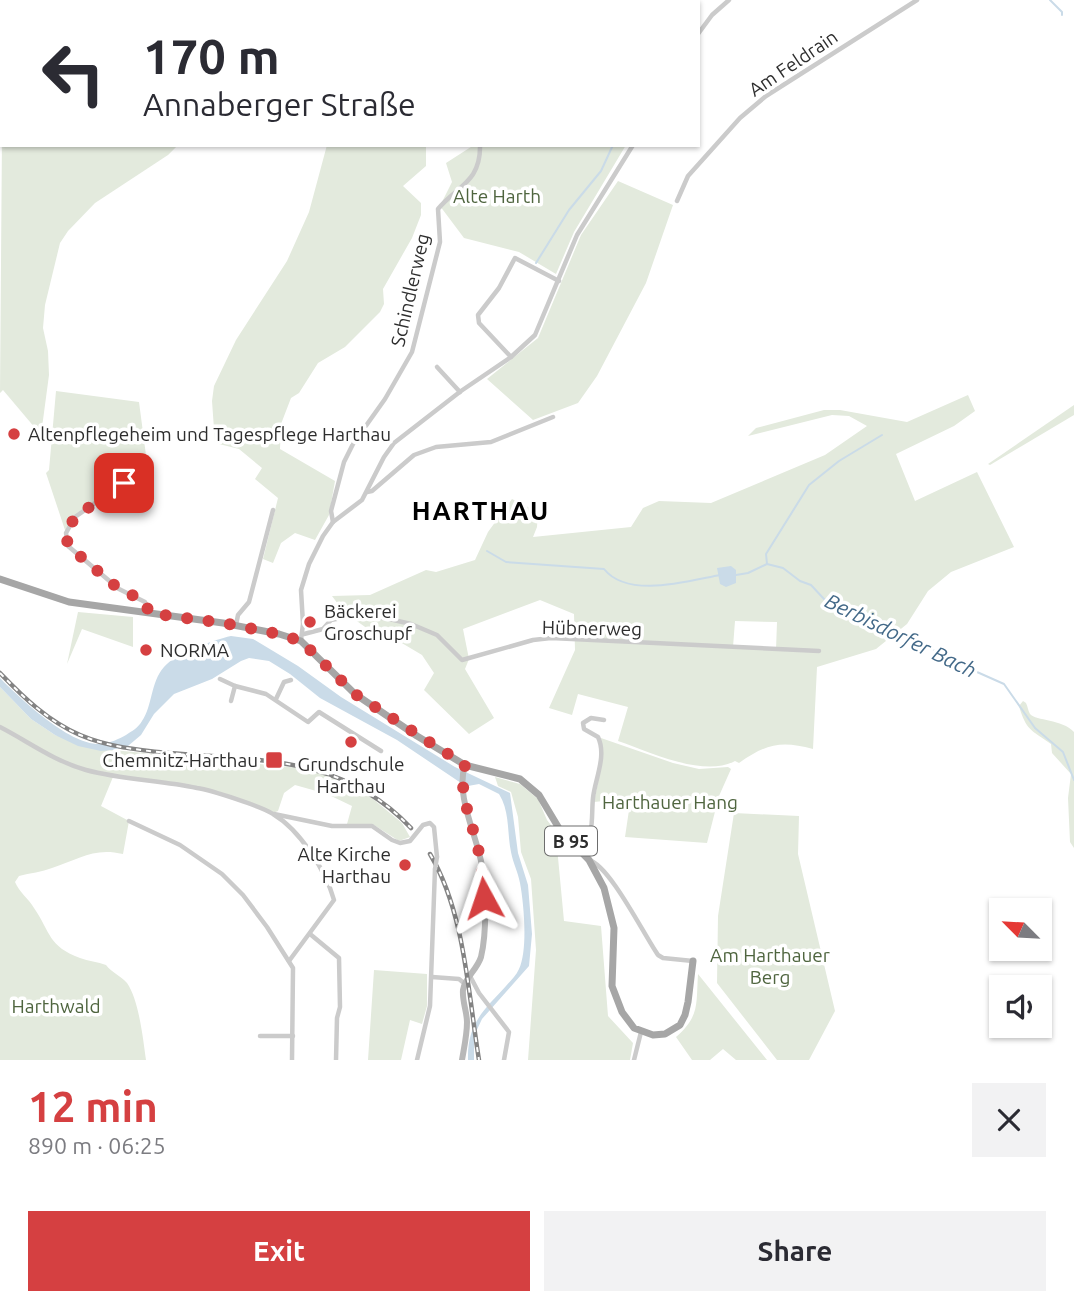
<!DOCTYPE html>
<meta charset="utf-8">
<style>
:root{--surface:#fff;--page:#f2f2f3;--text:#2b2b33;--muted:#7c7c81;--accent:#d54041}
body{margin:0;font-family:Ubuntu,sans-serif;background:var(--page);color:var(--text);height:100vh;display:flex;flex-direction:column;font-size:26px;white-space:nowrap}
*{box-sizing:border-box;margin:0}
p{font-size:23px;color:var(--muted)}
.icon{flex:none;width:38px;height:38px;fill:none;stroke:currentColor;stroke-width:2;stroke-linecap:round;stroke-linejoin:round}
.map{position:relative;height:1060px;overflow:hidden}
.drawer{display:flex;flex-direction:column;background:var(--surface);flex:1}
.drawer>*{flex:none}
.hud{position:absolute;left:0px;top:0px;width:700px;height:147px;box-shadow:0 2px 5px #0004;background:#fff;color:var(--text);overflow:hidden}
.needle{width:46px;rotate:294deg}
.tools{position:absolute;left:989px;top:898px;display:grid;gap:14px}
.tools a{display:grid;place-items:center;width:63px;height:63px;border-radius:0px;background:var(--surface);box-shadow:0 2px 5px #0004;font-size:35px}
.pin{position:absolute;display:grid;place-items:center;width:60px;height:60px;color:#fff;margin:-30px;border-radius:14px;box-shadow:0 4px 10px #0006}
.me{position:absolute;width:77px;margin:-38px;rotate:355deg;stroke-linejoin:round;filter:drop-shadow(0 0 5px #0008)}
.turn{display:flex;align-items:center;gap:24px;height:147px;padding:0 28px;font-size:32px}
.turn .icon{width:91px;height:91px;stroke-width:2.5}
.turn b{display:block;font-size:49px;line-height:60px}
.round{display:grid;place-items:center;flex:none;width:74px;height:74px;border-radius:0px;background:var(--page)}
.overview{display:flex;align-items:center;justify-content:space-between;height:119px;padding:0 28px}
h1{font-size:42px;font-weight:700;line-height:52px;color:var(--accent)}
.cta{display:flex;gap:14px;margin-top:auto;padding:14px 28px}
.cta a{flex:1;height:80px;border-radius:0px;background:var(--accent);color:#fff;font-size:28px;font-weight:700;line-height:80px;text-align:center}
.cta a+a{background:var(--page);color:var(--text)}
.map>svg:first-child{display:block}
.green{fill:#e3eadd;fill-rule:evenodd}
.water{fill:#cadbe8}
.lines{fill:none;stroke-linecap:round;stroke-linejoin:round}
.stream{stroke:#cadbe8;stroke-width:2}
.street{stroke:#cbcbcb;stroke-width:4.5}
.secondary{stroke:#b8b8b8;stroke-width:6}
.primary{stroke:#a6a6a6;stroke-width:7}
.rail-casing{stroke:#838383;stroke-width:4.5}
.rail{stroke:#fff;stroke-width:2;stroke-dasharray:5;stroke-linecap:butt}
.street-bridge{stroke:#cbcbcb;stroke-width:4.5}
.route{stroke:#d54041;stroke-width:12;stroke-dasharray:0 21.6}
.poi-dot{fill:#d54041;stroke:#fff;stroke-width:2.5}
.labels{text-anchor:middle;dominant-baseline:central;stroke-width:7;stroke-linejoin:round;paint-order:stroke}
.shield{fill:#fff;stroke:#6d6d6d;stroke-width:2}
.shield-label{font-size:18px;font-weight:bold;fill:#2e2e2e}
.street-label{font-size:19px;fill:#2e2e2e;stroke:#fff}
.park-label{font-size:19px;fill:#4f653f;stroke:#fff}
.poi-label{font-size:19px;fill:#2e2e2e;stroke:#fff;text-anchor:start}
.water-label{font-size:21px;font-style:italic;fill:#436988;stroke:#fff}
.district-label{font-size:26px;font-weight:bold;letter-spacing:2px;fill:#000;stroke:#fff}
</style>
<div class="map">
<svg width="1074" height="1060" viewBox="0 0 1074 1060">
<rect width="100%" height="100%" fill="#fff"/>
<g class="green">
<polygon points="465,0 650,0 464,2"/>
<polygon points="2,135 2,145 178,145 168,155 95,203 68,231 60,243 45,305 43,328 48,351 49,375 41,435 3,390 0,393"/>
<polygon points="327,145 426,145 426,166 403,186 421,203 421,215 412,238 383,289 384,304 380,312 345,347 318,363 299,393 291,398 281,424 280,449 335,481 329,515 315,540 295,533 281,543 273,563 263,559 278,498 255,479 262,468 239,449 215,443 212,401 214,386 236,340 287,261 309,212"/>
<polygon points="474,145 626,145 574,232 556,274 519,252 464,238 440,206 452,182 446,163"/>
<polygon points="618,181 673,205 646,283 597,376 578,403 533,420 487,379 538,338 581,235"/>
<polygon points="56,391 139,402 149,478 125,476 124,483 75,517 66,533 46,473 49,470"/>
<path d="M968,395L975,411L954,426L896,454L915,501L977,472L1014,547L951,572L928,591L907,624L876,649L817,667L813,749C781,740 766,744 739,763L735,761C704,778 650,752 618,741L628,707L578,694L572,715L549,708L575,650L574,614L540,600L463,629L469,659L465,669L494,718L469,734L424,690L434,673L422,655L390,636L368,629L344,612L332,596L370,595L426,570L436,572L475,560L488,532L512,499L538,512L537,527L533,537L631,527L643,508L659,501L711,503L825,455L867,426L849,416L832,415L748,436L756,428L824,410H840L907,422ZM735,621L777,622L776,650L733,647Z"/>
<polygon points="1074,405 1074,415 990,465 988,464"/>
<polygon points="78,612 133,617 133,647 82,629 67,664"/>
<path d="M0,687L31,719L55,735L113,750L310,769L341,780L367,794L402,823L410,837L399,841L374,825L347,824L352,806L327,794L295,785L284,793L278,811L273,813L199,788L113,777L101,806L129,821L123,854C94,847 79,859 52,868C42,872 30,873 19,876L15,882C19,892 29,899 34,908C51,933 48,946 80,958C88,961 98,962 106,965C112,973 120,975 127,983C139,1000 143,1039 146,1060H0Z"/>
<path d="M1023,701L1026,703C1028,707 1028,711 1030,714C1036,721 1062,719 1074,732V848L1070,842L1068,798L1071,774L1052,753L1051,744C1031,730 1026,730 1019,706Z"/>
<polygon points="601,738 673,763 699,769 728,767 731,769 719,796 707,843 625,837 629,810 613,800 594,802 603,757"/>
<polygon points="495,777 520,784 538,799 547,820 561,838 557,847 564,921 601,926 608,1016 633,1043 630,1060 528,1060 536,950 531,879 521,852 518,817 511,792 498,786"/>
<polygon points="734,813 799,816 798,854 835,1011 809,1060 777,1060 717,983 718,916"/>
<polygon points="374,970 427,974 427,1006 422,1024 410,1020 401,1060 368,1060"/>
<path d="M698,974L767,1060H736L723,1049L710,1060H692L676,1037C700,1016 696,1004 698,974Z"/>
</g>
<g class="water">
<polygon points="731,566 736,570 736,583 726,587 720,584 717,568"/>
<path d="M231,636L253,639L298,666L341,697L455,767L510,793L518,853L528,885L532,934L529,966L482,1019L474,1036V1060H468C467,1024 483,1011 506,986C510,981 516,976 519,969C528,950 524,904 520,883C518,872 513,863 511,852C507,833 510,811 499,794L479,784L468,786L458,781L397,740L320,698L290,674L269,661L249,658L241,661L212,679L174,694L154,714L141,735L128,746L113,750L101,751L78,746L55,735L31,719L0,687V678C21,699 70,746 101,744C110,743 119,739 126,735C132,731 138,728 142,721C153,705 150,683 164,667C176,653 213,640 231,636Z"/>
</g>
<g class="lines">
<g class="stream">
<polyline points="1050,0 1062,12 1062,15"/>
<polyline points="536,263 569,210 601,171 613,145"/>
<path d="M487,551L506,562L604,569C628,599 688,581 720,575"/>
<polyline points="767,564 766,554 809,485 839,461 882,435"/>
<polyline points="736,575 748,573 767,564 783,568 800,581 811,585 824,599 871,615 959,664 1004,684 1035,728 1063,752 1074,780"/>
</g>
<g class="street">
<polyline points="695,0 695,2"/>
<polyline points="698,34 712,15 729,0"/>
<polyline points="677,201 688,176 740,118 766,96 917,0"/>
<polyline points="511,357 479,323 478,315 499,288 515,258 559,281"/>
<polyline points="437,367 460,392"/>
<polyline points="367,492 372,491 414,455 436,447 491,442 553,417"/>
<path d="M333,522L331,511L344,462L353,444L385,399L412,352L440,242L438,209C457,186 481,182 480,145"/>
<polyline points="149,612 145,602 119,589 68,546 66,533 75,517 124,483 151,482"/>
<polyline points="236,625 238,615 249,602 273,510"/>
<polyline points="304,634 323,629 331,620 346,617 385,618 411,624 437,635 462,660 533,640 551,638 819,651"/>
<polyline points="301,640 303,624 301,590 309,564 323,536 333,522 362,500 384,457 394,443 461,391 511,357 535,335 577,235 633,145"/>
<polyline points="220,679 235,686 266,694 308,722 319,712 381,751"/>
<polyline points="276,699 284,682 291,680"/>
<polyline points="231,701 235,686"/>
<path d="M0,727C29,742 54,761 86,770C123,780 160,780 197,788C211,790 263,807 273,814C300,830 326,871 334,900L289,961"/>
<polyline points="274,814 332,826 372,826 392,840 400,843 410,841 423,825 430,823 434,827 437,857"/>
<polyline points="129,821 180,845 222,874 243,895 267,927 293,968 292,1060"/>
<path d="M581,851C595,836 591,816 593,798C595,779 607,756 598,737L584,729L583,723L591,718L604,720"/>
<path d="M589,860C610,866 644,935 658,955L663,958L693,961"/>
<polyline points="310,934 339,958 340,1007 337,1018 336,1060"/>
<polyline points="470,976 479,993 509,1032 504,1060"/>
<polyline points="432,977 459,979 465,984"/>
<polyline points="260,1036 293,1036"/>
<polyline points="417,1060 430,1006 435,869"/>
<polyline points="634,1060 641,1032"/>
</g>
<path class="secondary" d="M462,1060C464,1048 467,1035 467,1022C467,1012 462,1001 463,990C465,977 477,970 481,957C487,932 486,891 482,866C477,835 455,796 465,765"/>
<polyline class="primary" points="0,579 69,602 223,623 279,634 301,641 355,694 417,736 465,765 520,779 539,795 560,830 589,860 604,888 614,928 612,986 622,1012 634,1028 653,1035 665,1034 680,1025 685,1015 688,1002 693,961"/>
<g class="rail-casing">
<g id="rail">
<path d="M0,673C24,698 48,721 80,735C108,747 138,750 169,753C261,761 342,755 411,828"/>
<path d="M430,854C465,913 468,993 479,1060"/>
</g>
</g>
<use href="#rail" class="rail"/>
<polyline class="street-bridge" points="435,869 437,857"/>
</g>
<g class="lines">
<path class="route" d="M124,483L75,517L66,533L68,546L119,589L145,601L149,613L223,623L279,634L301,641L355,694L465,765C457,793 474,826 479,853C482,868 483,883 484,898"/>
</g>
<g class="poi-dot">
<circle cx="14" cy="434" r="7"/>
<circle cx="310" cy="622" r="7"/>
<circle cx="146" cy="650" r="7"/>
<circle cx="351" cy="742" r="7"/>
<rect x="265" y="751" width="18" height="18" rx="3.5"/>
<circle cx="405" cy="865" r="7"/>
</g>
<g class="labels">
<rect class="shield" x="545" y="826.5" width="52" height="29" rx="5"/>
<g class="shield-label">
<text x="571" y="841">B 95</text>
</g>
<g class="street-label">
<text transform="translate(793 63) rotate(-34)">Am Feldrain</text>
<text transform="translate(410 290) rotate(-77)">Schindlerweg</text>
<text transform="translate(592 628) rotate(1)">Hübnerweg</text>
</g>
<g class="park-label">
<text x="497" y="196">Alte Harth</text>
<text x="670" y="802">Harthauer Hang</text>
<text x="770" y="955">Am Harthauer<tspan x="770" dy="22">Berg</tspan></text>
<text x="56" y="1006">Harthwald</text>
</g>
<g class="poi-label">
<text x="28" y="434">Altenpflegeheim und Tagespflege Harthau</text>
<text x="324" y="611">Bäckerei<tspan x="324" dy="22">Groschupf</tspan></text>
<text x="160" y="650">NORMA</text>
<text x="258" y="760" text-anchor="end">Chemnitz-Harthau</text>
<text x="351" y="764" text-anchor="middle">Grundschule<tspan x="351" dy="22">Harthau</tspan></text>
<text x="391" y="854" text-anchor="end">Alte Kirche<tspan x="391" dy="22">Harthau</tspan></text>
</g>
<g class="water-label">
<text transform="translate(901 635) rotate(26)">Berbisdorfer Bach</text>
</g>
<g class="district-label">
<text x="481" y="510">HARTHAU</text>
</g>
</g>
</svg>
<div class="tools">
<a><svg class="needle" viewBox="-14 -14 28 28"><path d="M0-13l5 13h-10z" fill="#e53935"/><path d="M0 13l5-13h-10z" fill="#7c7c81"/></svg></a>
<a><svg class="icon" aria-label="sound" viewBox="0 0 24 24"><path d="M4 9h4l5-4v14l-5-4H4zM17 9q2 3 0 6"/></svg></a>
</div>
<div class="pin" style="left:124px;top:483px;background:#d93025"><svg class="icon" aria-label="arrive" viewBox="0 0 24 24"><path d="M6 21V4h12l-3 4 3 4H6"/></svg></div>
<svg class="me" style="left:484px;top:898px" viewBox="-20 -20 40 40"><path d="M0-17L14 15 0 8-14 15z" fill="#d54041" stroke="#fff" stroke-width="4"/></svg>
<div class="hud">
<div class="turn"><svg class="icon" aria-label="left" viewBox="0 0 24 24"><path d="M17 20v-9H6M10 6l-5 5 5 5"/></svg><div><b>170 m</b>Annaberger Straße</div></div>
</div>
</div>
<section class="drawer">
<div class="overview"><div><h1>12 min</h1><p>890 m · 06:25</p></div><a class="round"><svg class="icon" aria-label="close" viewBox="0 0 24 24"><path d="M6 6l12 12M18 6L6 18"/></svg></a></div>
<div class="cta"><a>Exit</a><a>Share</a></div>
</section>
